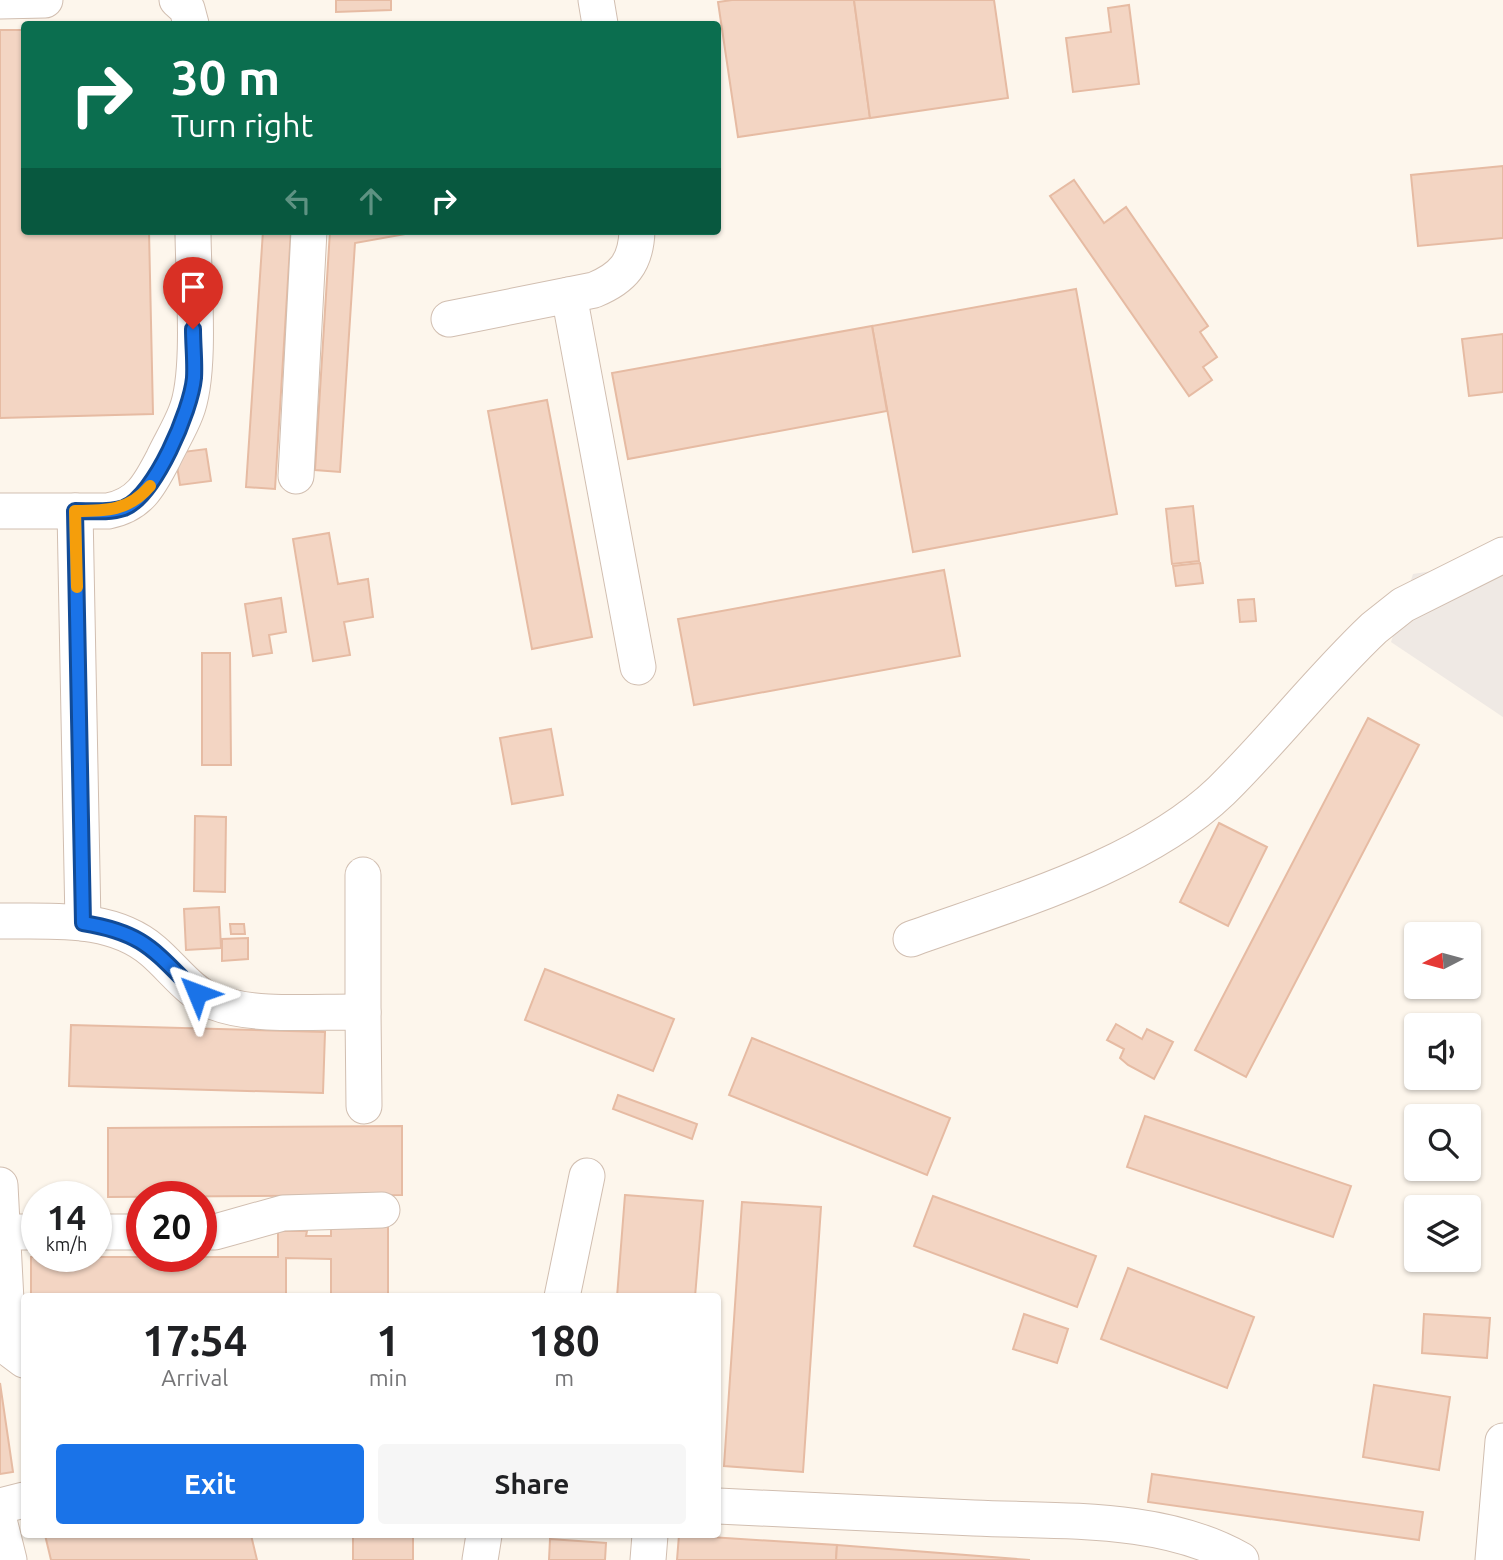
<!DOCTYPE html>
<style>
:root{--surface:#fff;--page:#f6f6f6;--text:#202124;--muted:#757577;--accent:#1a73e8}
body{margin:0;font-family:Ubuntu,sans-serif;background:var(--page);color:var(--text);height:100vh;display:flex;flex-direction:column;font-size:26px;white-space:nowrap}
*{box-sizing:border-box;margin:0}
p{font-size:23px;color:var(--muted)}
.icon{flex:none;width:38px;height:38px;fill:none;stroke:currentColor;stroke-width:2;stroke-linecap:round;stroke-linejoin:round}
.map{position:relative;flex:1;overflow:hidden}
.panel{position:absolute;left:21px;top:1293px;width:700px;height:245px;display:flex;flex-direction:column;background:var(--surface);border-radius:7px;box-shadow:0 2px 5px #0004}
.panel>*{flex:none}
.guide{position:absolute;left:21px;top:21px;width:700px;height:214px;border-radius:7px;box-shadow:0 2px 5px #0004;background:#0b6e4f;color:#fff;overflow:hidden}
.needle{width:46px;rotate:264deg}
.tools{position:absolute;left:1404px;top:922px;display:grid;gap:14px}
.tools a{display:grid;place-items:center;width:77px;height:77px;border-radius:7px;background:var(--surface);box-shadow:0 2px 5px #0004;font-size:35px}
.speed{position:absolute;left:21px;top:1181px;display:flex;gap:14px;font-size:35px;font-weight:700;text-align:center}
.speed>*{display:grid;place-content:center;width:91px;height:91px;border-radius:50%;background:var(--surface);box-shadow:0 2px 5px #0004;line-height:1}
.speed small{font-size:18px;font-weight:400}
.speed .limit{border:10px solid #d22;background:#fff;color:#111}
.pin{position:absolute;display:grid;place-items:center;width:60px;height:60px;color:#fff;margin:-72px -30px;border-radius:50% 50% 50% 0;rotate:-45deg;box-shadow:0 0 7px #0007}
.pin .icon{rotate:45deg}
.me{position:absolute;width:77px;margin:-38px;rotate:314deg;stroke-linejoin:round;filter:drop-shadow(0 0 5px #0008)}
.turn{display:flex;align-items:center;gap:24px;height:147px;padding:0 35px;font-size:32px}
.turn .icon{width:91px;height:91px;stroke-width:2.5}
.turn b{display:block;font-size:49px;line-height:60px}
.lanes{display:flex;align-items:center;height:66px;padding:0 35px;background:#0003;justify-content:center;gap:35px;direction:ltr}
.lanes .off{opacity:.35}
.eta{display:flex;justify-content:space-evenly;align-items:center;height:119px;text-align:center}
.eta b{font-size:42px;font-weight:600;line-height:49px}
.button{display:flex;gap:14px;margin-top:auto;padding:14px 35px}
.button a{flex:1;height:80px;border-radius:7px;background:var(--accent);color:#fff;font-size:28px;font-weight:600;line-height:80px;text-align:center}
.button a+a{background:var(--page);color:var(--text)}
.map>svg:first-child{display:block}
.industrial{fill:#efe9e4}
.building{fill:#f3d5c3;stroke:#e6bba3;stroke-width:2}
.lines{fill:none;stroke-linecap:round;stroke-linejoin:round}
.minor-casing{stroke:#d1beb0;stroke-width:37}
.minor{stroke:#fff;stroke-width:35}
.route-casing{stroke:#114b97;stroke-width:18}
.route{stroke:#1a73e8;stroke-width:12}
.slow{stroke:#f59e0b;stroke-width:12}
</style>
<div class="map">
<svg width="1503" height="1560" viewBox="0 0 1503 1560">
<rect width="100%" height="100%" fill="#fdf6ec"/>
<polygon class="industrial" points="1503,560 1503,717 1391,642 1413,574"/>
<g class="building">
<polygon points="336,0 391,0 391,10 336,12"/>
<polygon points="732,0 854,0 870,118 738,137 718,2"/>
<polygon points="854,0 994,0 1008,98 870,118"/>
<polygon points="1129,5 1139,84 1073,92 1066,38 1111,32 1108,8"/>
<polygon points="0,30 24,30 24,231 149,231 153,414 0,418"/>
<polygon points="1503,166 1503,238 1418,246 1411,175"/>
<polygon points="1074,180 1104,223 1126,207 1208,326 1200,332 1217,357 1203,367 1212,380 1189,396 1050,196"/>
<polygon points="263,231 291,231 275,489 246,487"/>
<polygon points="330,231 422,231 355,243 340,472 315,470"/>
<polygon points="1076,289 1117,514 913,552 872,326"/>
<polygon points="872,326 887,411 628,459 612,373"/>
<polygon points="1503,334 1503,392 1469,396 1462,339"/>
<polygon points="547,400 592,637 532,649 488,411"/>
<polygon points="206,449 211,481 180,485 175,453"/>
<polygon points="1193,506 1199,561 1172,564 1166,509"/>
<polygon points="329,533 338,584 368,579 373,617 344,622 350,655 313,661 293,539"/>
<polygon points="1200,563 1203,583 1176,586 1173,566"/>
<polygon points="944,570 960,656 694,705 678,619"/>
<polygon points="281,598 286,632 269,635 272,653 253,656 245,604"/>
<polygon points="1254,599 1256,621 1240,622 1238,600"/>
<polygon points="202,653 230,653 231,765 202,765"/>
<polygon points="1368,718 1419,745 1246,1077 1195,1050"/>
<polygon points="551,729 563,795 512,804 500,738"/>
<polygon points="195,816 226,817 225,892 194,891"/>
<polygon points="1219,823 1267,847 1228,926 1180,902"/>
<polygon points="219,907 221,948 186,950 184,909"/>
<polygon points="230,924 244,924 245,934 231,934"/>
<polygon points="248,938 248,959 222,961 222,939"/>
<polygon points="545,969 674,1019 653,1071 525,1020"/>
<polygon points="1116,1024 1142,1039 1147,1029 1173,1042 1154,1079 1128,1065 1120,1058 1124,1049 1107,1040"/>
<polygon points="71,1025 325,1032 323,1093 69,1086"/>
<polygon points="752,1038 950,1118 927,1175 729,1095"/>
<polygon points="618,1095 697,1124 692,1139 613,1109"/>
<polygon points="1145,1116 1351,1186 1333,1237 1127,1167"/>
<polygon points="402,1126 402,1195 108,1197 108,1128"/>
<polygon points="625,1195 703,1201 695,1297 617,1297"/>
<polygon points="933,1196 1096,1256 1077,1307 914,1246"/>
<polygon points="742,1202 821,1207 803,1472 724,1466"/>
<polygon points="331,1219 388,1219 388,1297 331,1297 331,1259 286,1258 286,1297 31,1297 31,1257 278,1257 278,1231 307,1231 306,1236 331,1236"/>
<polygon points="1128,1268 1254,1317 1227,1388 1101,1339"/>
<polygon points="1024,1314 1068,1329 1057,1363 1013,1349"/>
<polygon points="1424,1314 1490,1318 1487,1358 1422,1353"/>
<polygon points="0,1383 13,1472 0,1474"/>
<polygon points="1374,1385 1450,1397 1439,1470 1363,1457"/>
<polygon points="1152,1474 1423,1512 1419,1540 1148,1502"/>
<polygon points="45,1535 251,1535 257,1560 51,1560"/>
<rect x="353" y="1535" width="60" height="25"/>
<polygon points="679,1535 837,1545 836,1560 677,1560"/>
<polygon points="550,1539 606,1543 605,1560 549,1560"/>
<polygon points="837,1545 1030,1560 836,1560"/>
</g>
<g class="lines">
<g class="minor-casing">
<g id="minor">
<polyline points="177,0 187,9 191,24"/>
<polyline points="596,0 600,24"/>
<polyline points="0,1 45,0"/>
<polyline points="569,295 638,667"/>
<path d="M449,319L594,290C623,278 636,263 637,231"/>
<polyline points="296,476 309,231"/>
<path d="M0,511H108C139,505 149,486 163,459C170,444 180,428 186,412C202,373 193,277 193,231"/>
<polyline points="75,511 83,923"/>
<polyline points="363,875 363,1012"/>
<path d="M0,921C52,922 111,915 153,951C173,968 190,993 214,1002C255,1018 320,1011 363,1012L364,1106"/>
<path d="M911,939C1011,903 1143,866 1221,791C1274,739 1320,679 1374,628L1403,605L1503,555"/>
<polyline points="0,1185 8,1339 12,1351 24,1360"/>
<polyline points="2,1232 37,1232"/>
<polyline points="96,1232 142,1232"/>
<polyline points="201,1232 215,1232 283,1213 382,1210"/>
<polyline points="562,1297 587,1176"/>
<polyline points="0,1506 24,1500"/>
<path d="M718,1506C803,1510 889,1514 974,1518C1062,1522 1162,1515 1241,1560"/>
<polyline points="0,1524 9,1560"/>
<polyline points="480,1560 484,1535"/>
<polyline points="648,1560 650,1535"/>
<polyline points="1493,1560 1503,1441"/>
</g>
</g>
<use href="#minor" class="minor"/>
</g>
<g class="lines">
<g class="route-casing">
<path id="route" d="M193,329C193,345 195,362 194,378C191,410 155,496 124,508C109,513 91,511 75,511L83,923C145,933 154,951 197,993"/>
</g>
<use href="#route" class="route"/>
<path class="slow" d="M77,587L75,511C106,511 129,511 150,486"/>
</g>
</svg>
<div class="tools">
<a><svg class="needle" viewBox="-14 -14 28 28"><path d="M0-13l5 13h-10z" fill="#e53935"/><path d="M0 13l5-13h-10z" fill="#757577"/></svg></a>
<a><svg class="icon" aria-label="sound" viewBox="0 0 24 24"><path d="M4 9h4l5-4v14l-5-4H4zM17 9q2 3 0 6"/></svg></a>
<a><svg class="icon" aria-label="search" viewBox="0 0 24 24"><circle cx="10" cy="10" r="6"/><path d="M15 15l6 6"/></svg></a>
<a><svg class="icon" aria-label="layers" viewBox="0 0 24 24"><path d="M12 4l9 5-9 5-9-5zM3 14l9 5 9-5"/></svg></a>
</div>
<div class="speed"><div>14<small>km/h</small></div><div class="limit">20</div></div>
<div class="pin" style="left:193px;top:329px;background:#d93025"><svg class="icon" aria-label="arrive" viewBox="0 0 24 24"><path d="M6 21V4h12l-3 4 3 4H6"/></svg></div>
<svg class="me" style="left:197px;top:993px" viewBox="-20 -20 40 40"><path d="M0-17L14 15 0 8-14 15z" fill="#1a73e8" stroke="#fff" stroke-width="4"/></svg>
<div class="guide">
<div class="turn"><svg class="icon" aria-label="right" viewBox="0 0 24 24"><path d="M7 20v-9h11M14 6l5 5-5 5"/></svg><div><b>30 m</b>Turn right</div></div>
<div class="lanes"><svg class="icon off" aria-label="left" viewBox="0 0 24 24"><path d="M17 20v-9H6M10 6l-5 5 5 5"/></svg><svg class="icon off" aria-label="ahead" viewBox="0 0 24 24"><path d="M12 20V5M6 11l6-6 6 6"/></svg><svg class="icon" aria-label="right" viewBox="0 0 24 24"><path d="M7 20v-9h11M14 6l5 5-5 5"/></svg></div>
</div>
<section class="panel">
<div class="eta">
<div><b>17:54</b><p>Arrival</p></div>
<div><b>1</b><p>min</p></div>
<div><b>180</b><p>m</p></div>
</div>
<div class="button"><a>Exit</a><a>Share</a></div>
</section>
</div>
